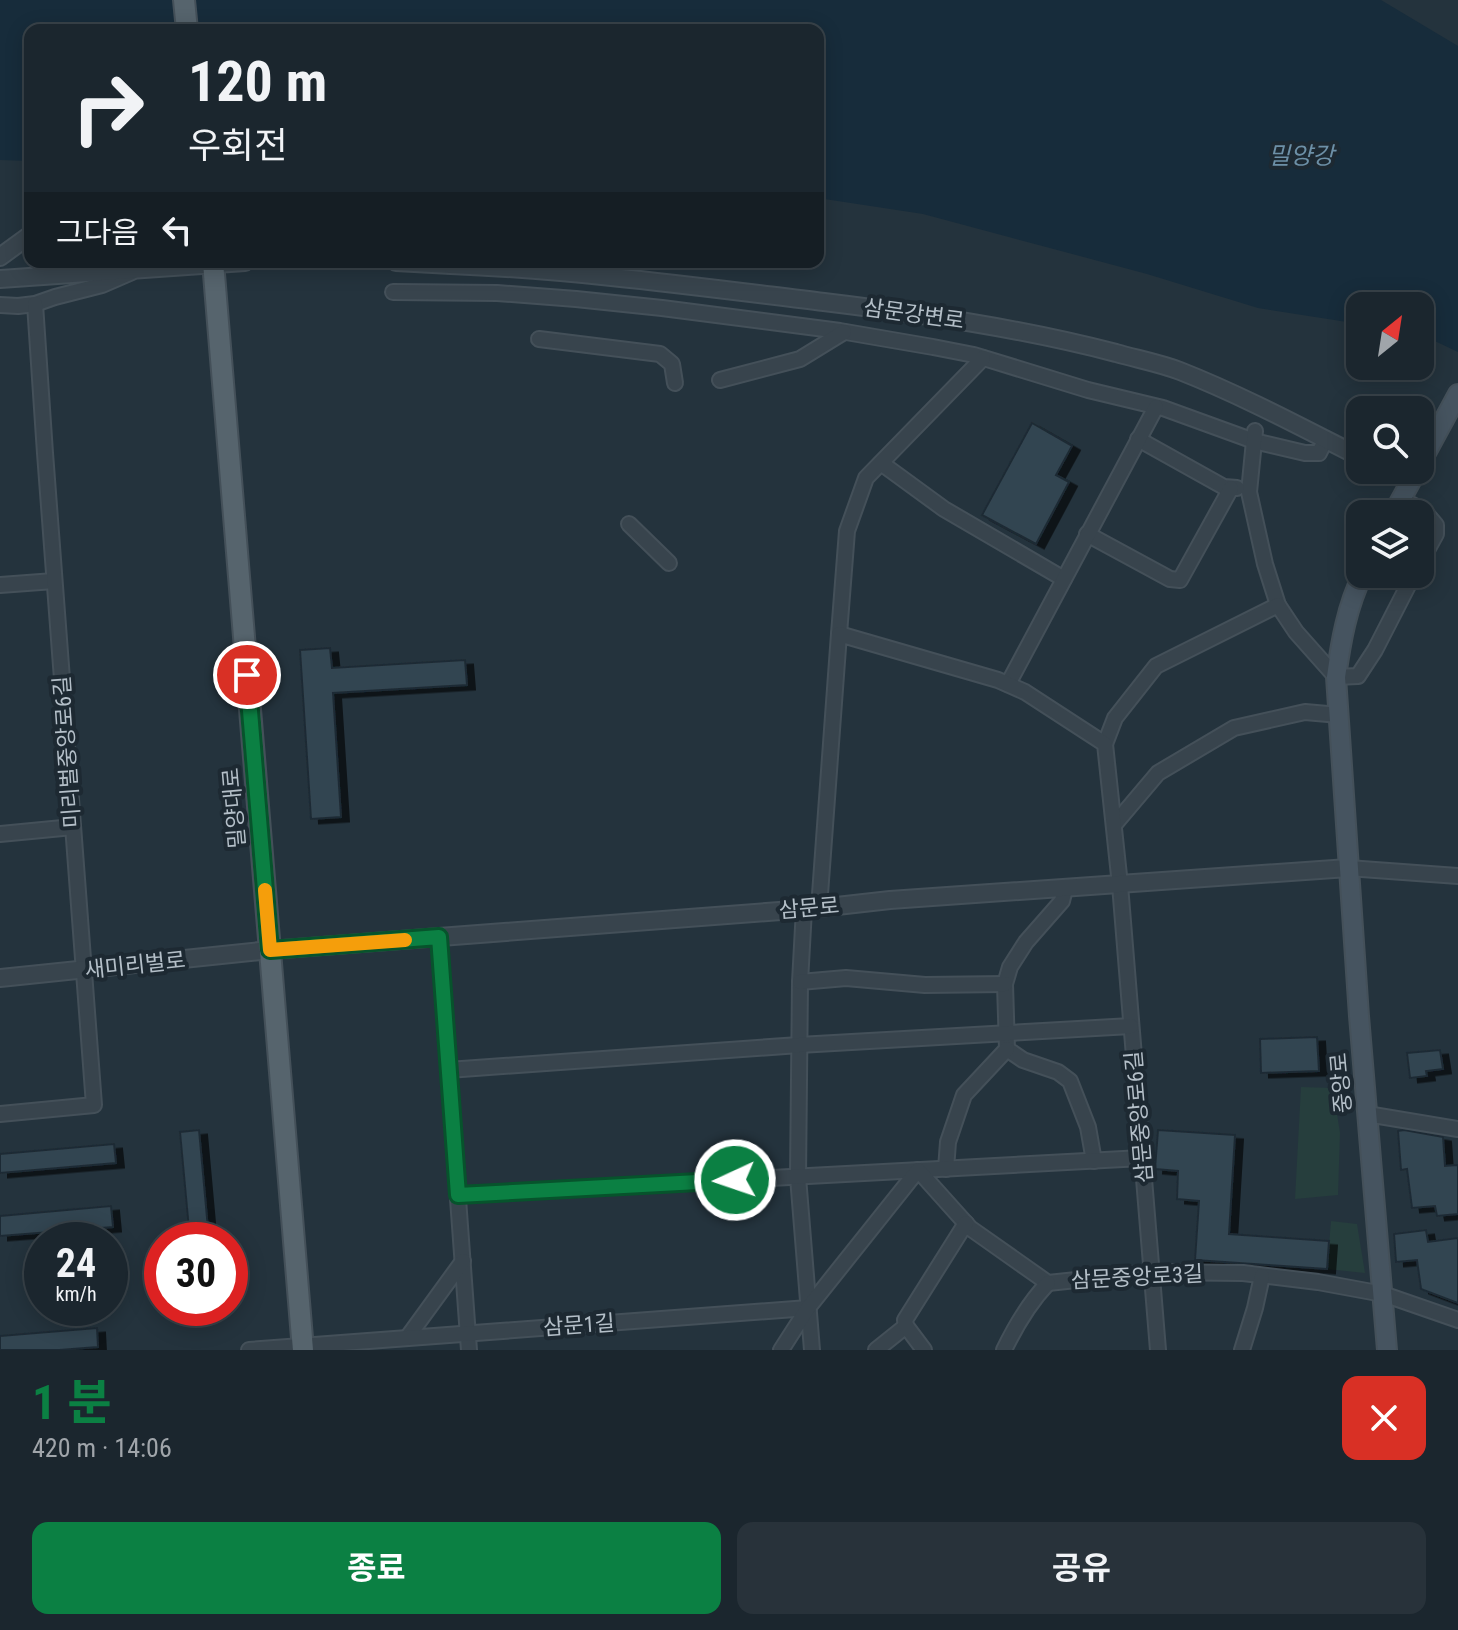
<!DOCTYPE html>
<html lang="ko">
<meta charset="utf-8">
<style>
:root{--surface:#1b262e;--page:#28323a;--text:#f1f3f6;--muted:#a0a5aa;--line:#39434a;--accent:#0b8043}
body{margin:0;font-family:"Roboto Condensed","Noto Sans KR",sans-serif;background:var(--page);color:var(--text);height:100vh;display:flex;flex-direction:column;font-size:30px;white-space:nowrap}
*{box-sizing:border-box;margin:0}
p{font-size:26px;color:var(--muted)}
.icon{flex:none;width:44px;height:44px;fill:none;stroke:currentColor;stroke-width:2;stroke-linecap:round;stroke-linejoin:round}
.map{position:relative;height:1350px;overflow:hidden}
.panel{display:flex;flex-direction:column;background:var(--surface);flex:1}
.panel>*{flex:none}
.hud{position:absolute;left:24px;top:24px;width:800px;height:244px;border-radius:16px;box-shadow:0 4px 20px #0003,0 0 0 2px var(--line);background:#1b262e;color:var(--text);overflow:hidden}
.needle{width:52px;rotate:30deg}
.tools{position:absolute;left:1346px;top:292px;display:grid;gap:16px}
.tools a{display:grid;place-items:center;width:88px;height:88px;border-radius:16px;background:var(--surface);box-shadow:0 4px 20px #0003,0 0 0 2px var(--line);font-size:40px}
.speed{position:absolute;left:24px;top:1222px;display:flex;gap:16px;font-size:40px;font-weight:700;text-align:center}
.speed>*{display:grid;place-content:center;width:104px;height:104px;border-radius:50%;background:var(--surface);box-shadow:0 4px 20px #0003,0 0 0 2px var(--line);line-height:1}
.speed small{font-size:20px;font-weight:400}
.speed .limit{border:12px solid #d22;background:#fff;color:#111}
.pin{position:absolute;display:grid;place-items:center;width:68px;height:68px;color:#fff;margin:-34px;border:4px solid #fff;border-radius:50%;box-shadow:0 2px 8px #0007}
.me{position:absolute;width:88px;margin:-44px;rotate:267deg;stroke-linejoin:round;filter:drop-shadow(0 0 6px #0008)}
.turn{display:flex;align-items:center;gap:28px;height:168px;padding:0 32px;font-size:36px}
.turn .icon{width:104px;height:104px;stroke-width:2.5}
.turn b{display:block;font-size:56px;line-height:68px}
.then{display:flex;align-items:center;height:76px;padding:0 32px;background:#0003;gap:16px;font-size:30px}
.round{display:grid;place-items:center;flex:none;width:84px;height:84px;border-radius:16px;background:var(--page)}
.summary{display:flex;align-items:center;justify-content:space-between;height:136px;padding:0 32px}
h1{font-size:48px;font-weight:700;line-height:60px;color:var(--accent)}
.action{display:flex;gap:16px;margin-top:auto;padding:16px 32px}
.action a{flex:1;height:92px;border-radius:16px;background:var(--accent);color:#fff;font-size:32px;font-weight:700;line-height:92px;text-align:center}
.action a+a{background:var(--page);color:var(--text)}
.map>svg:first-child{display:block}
.green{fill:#263e3d}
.water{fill:#172c3b}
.building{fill:#334551;stroke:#1f2b34;stroke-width:2;filter:url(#shadow)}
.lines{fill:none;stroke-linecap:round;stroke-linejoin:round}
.minor-casing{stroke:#445059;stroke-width:18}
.tertiary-casing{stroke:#445059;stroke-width:20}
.secondary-casing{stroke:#445059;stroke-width:22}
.primary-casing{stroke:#445059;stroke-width:24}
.minor{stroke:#38444d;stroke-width:14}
.tertiary{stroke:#38444d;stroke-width:16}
.secondary{stroke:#465460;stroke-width:18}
.primary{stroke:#56646d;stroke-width:20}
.route-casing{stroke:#07532c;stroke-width:20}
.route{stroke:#0b8043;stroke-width:14}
.slow{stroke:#f59e0b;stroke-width:14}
.labels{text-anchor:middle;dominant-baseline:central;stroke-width:8;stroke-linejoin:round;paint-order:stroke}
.street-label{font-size:22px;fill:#b4bfc8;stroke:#1d2932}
.water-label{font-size:24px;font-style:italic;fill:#6d90a7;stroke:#1d2932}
</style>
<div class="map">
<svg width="1458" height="1350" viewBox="0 0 1458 1350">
<defs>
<filter id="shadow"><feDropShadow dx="8" dy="4.5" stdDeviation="0" flood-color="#0009"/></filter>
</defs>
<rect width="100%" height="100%" fill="#24333d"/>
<g class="green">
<polygon points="1301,1087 1333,1088 1340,1133 1338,1195 1295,1199"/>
<polygon points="1331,1221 1357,1224 1365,1273 1327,1269"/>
</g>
<polygon class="water" points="0,0 1381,0 1458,46 1458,352 1420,334 1420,306 1360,306 1360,324 1258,308 1147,274 923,214 818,198 818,30 30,30 30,161 0,160"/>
<g class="building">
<polygon points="1032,423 1072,446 1056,475 1069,482 1036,544 982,515"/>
<polygon points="330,648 332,668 465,660 467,685 333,693 341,817 311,819 300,650"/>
<polygon points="1317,1037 1319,1071 1261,1073 1260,1039"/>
<polygon points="1440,1050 1443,1069 1426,1071 1427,1076 1410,1078 1407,1053"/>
<polygon points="199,1130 209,1240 190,1240 180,1132"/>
<polygon points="1158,1130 1235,1135 1229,1234 1329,1241 1327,1269 1195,1260 1199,1201 1177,1199 1178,1171 1155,1169"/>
<polygon points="1404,1130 1443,1137 1445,1166 1458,1165 1458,1214 1437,1216 1435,1206 1412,1208 1407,1169 1401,1170 1398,1131"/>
<polygon points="114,1144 116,1163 0,1173 0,1154"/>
<polygon points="111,1206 113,1227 0,1236 0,1216"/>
<polygon points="1426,1230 1428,1242 1458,1238 1458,1303 1421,1289 1417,1260 1396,1262 1394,1234"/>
<polygon points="97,1328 98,1347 59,1350 0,1350 0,1336"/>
</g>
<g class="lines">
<g class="minor-casing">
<g id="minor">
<polyline points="393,292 497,293 576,299 662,308 840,331 933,347 974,355 1088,390 1163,408 1254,441 1305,453 1319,453 1326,439"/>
<polyline points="0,305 18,306 35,304 55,297 102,285 132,272"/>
<polyline points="539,339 660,354 672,364 675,383"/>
<polyline points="720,380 800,359 844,332"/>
<polyline points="1255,431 1249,492 1265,564 1278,605"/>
<polyline points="1138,439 1224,487 1237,488"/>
<polyline points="881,463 944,509 1064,579"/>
<polyline points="1401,499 1424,511 1436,525 1436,534 1420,563"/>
<polyline points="629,524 669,563"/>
<polyline points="1087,534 1170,579 1180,580 1231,488"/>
<polyline points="0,585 54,581"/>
<polyline points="839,634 847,531 866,478 983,358"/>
<polyline points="1008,684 1156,407"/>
<polyline points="1105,744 1115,718 1156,666 1278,605 1296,632 1336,677 1358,676 1375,650 1414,574"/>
<polyline points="1114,825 1158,773 1234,728 1305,712 1339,715"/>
<polyline points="0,834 73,827"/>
<polyline points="1348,868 1458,876"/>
<polyline points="1065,889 1062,901 1026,942 1010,967 1005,984 1007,1049 1023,1060 1058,1072 1070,1081 1088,1127 1094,1161"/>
<polyline points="819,908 839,634 998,680 1025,692 1105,744 1120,885 1158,1350"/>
<polyline points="804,909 800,982 798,1177 812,1350"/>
<polyline points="439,937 469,1350"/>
<polyline points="800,982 846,978 925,985 1005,984"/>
<polyline points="448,1070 799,1045 1131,1026"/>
<polyline points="0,1114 94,1105 45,453 35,304"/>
<polyline points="1367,1114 1458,1129"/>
<polyline points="946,1169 948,1142 964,1095 1007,1049"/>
<polyline points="458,1195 1142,1158"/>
<polyline points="407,1338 463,1261"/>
<polyline points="249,1350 808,1308"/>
<polyline points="781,1350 808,1308 918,1170 970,1228 1048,1283 1151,1272 1243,1273 1318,1282 1383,1294 1458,1320"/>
<polyline points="876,1350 906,1326"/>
<polyline points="924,1350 906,1326 905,1320 966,1223"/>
<path d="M1004,1350C1016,1325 1029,1303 1048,1283"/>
<polyline points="1242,1350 1255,1308 1262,1276"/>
</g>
</g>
<g class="tertiary-casing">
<g id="tertiary">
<polyline points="0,257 30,235"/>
<polyline points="396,262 451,265"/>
<path d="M446,262L451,265C576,270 700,287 824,302C922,314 1020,328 1116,353C1137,359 1159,363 1180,371C1241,395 1301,427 1360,457"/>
<polyline points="0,279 245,262"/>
<polyline points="1386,470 1410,482"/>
<polyline points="0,978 270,950 819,908 890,900 1348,868"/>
</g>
</g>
<g class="secondary-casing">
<g id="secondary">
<polyline points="1420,464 1458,394"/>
<polyline points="1393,514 1417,470"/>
<path d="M1363,574C1347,606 1341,641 1336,677L1359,1016L1387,1350"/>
</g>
</g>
<g class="primary-casing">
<g id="primary">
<polyline points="184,0 187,30"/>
<polyline points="213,262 303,1350"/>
</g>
</g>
<use href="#minor" class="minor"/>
<use href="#tertiary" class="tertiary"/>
<use href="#secondary" class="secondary"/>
<use href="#primary" class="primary"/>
</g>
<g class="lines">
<g class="route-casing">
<polyline id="route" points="247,675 270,950 439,937 458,1195 735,1180"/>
</g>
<use href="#route" class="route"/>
<polyline class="slow" points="265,890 270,950 405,940"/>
</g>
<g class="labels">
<g class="street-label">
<text transform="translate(914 314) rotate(8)">삼문강변로</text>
<text transform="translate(67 752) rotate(-94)">미리벌중앙로6길</text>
<text transform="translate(234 808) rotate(-95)">밀양대로</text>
<text transform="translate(809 908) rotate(-5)">삼문로</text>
<text transform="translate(135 965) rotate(-6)">새미리벌로</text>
<text transform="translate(1341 1083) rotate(-95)">중앙로</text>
<text transform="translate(1139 1117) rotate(-95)">삼문중앙로6길</text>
<text transform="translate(1137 1277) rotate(-3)">삼문중앙로3길</text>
<text transform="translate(579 1325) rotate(-4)">삼문1길</text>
</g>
<g class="water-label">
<text x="1301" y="156">밀양강</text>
</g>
</g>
</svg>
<div class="tools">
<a><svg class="needle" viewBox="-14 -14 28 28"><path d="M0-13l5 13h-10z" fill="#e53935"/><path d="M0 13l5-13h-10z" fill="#a0a5aa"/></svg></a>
<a><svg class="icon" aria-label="search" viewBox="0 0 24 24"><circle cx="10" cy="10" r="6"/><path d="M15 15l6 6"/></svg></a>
<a><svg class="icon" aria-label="layers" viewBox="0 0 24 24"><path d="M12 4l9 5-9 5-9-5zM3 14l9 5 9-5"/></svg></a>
</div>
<div class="speed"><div>24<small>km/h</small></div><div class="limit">30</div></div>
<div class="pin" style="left:247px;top:675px;background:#d93025"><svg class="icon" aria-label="arrive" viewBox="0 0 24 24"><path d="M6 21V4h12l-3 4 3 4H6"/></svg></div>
<svg class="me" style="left:735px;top:1180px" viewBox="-20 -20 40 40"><circle r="17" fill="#0b8043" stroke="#fff" stroke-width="3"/><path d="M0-11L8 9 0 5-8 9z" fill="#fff"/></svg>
<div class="hud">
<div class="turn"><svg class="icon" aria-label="right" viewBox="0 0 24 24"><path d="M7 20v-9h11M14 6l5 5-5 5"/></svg><div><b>120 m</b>우회전</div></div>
<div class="then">그다음<svg class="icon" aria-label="left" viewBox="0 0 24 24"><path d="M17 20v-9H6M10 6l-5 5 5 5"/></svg></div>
</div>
</div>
<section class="panel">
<div class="summary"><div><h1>1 분</h1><p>420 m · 14:06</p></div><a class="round" style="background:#d93025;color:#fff"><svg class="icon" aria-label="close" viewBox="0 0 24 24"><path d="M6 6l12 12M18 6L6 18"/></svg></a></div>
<div class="action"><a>종료</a><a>공유</a></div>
</section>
